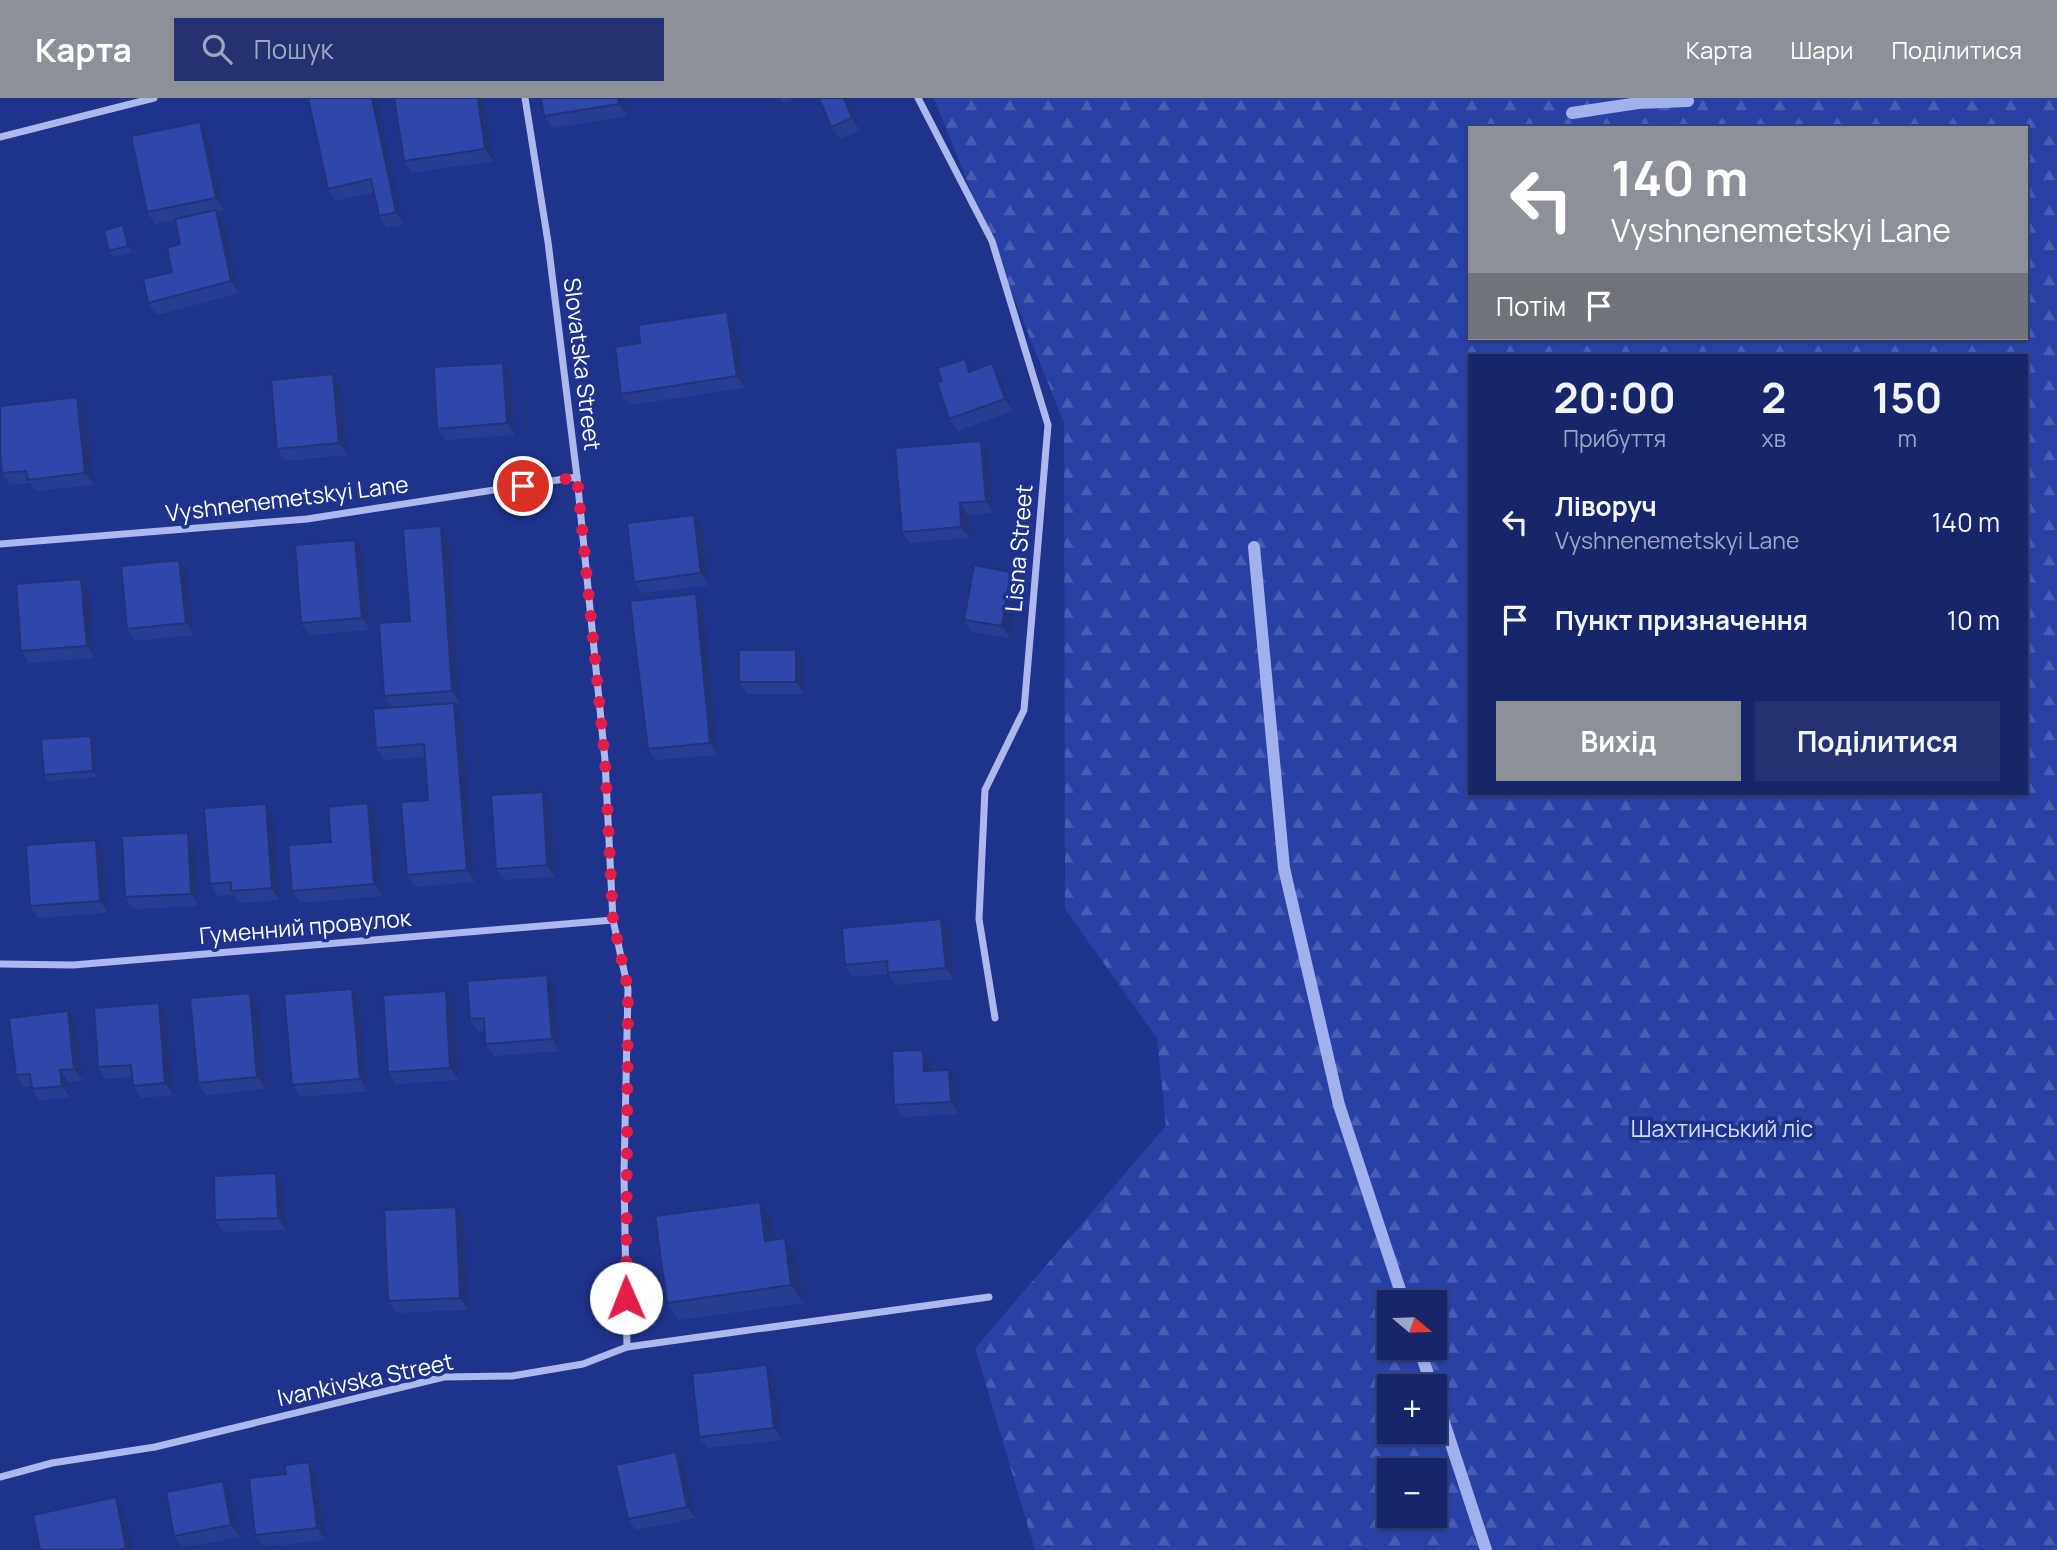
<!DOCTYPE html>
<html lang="uk">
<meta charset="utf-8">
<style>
:root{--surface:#17266a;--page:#243272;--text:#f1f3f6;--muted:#9ea5c1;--line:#36437e;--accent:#8c9099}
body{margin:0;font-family:Manrope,sans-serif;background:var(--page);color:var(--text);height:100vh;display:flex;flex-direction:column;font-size:26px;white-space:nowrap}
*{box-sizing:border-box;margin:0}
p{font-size:23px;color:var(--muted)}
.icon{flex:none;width:38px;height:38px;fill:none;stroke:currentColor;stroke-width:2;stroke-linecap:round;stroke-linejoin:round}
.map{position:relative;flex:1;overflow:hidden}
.panel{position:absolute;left:1468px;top:256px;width:560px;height:441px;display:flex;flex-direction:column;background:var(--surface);border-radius:0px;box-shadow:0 2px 5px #0004,0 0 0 2px var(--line)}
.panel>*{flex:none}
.guide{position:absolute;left:1468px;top:28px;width:560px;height:214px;border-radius:0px;box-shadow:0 2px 5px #0004,0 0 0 2px var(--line);background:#8c9099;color:#fff;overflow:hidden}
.needle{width:46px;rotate:109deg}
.buttons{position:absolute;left:1377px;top:1192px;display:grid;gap:14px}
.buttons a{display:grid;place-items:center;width:70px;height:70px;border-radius:0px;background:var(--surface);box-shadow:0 2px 5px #0004,0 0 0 2px var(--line);font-size:35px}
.pin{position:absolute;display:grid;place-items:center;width:60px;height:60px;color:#fff;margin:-30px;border:4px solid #fff;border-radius:50%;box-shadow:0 2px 7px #0007}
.me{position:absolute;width:77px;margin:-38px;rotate:359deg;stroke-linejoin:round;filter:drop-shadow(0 0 5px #0008)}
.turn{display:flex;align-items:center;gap:24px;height:147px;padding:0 28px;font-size:32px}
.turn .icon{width:91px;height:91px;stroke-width:2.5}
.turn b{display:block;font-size:49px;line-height:60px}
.then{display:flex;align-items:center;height:66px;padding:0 28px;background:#0003;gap:14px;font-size:26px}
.eta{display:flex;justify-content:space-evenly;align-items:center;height:119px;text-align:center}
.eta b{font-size:42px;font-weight:700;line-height:49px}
.action{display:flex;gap:14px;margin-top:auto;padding:14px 28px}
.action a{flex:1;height:80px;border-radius:0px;background:var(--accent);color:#fff;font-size:28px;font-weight:700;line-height:80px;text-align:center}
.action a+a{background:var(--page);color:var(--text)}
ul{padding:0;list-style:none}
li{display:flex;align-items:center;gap:21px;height:98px;padding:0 28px}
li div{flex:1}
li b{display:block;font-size:26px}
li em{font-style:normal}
header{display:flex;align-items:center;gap:42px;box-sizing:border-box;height:98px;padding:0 35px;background:var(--accent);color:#fff}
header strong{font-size:33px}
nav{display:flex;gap:38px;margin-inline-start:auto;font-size:24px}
.search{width:490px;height:63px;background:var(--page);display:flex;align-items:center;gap:18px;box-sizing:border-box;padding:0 24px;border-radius:0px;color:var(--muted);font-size:26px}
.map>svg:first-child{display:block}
.forest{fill:url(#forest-firs);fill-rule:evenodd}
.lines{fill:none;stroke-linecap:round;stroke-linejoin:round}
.stream{stroke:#a0b1ee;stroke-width:12}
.minor{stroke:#adb9ec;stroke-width:7}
.wall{fill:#283d92}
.shaded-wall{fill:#213277}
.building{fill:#2f47aa;stroke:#213277;stroke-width:2}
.route{stroke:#e11d48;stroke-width:12;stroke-dasharray:0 21.6}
.labels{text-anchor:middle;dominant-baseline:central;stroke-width:7;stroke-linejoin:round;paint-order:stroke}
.street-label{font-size:23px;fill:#fff;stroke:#1f338d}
.park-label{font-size:23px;fill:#d2daf9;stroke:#1f338d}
</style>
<header>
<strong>Карта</strong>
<div class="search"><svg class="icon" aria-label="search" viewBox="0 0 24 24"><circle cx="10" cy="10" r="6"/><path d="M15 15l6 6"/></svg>Пошук</div>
<nav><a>Карта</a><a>Шари</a><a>Поділитися</a></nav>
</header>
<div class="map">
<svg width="2057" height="1452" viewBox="0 0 2057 1452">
<defs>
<pattern id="forest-firs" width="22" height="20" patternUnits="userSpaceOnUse" patternTransform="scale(1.75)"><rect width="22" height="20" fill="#2941a5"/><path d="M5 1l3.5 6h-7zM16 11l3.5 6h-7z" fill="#495eb2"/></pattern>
</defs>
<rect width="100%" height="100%" fill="#1f338d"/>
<path class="forest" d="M934,0H2057V1452H1035L975,1250L1166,1028L1157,940L1065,811L1064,325ZM1470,30H2026V240H1470ZM1470,257H2026V695H1470ZM1390,1204H1435V1250H1390ZM1390,1288H1435V1334H1390ZM1390,1372H1435V1418H1390Z"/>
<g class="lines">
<g class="stream">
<polyline points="1572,15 1638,5 1688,3"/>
<polyline points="1254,449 1284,770 1339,1007 1404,1204"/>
<polyline points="1419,1250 1432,1288"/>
<polyline points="1435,1297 1486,1452"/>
</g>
<g class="minor">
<polyline points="525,0 548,144 577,379 605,662 613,822 628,891 624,1076 627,1249"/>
<polyline points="918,0 992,143 1048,327 1024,612 985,692 979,821 995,920"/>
<polyline points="0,39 154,0"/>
<polyline points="0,446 307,421 577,379"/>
<polyline points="0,866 73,867 613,822"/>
<polyline points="0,1379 52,1365 155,1349 444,1279 512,1278 583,1266 627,1249 989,1199"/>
</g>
</g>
<g class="wall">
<polygon points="308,0 378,0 404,126 387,130 379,118 374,94 336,103 328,91"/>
<polygon points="394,0 484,0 494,63 412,75 404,63"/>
<polygon points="541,0 625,0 628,18 552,30 544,18"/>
<polygon points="780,0 795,0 784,5"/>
<polygon points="819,0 847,0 860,32 840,41 831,29"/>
<polygon points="200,24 208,36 224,112 217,113 225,124 239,195 157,217 148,205 172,174 180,146 175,122 155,126 147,114"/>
<polygon points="123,127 127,133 133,154 113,159 109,153"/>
<polygon points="727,214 735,226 745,290 630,307 621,296 640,245"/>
<polygon points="503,265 511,276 515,337 446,342 437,331"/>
<polygon points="973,273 1000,277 1013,313 958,333 949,321"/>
<polygon points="333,276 341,288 348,357 285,363 277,351"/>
<polygon points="86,311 94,387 36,393 30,385 10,387 2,375"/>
<polygon points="989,355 994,415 968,417 970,440 910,445 902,434"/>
<polygon points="694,417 702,428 709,487 642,495 634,484"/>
<polygon points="441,428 449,440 460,605 454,605 462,616 475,784 415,789 407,777 428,702 425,659 384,662 376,650 392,610 384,598"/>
<polygon points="363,454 370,532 309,537 301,525"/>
<polygon points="187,473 194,537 135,543 127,531"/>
<polygon points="81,481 90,493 95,560 29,565 21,553"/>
<polygon points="1020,485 1010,540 972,534 964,522"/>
<polygon points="696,496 704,508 718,657 656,662 648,651"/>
<polygon points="804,563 804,596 747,596 739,584"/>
<polygon points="91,638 95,644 97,679 48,683 44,677"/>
<polygon points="551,705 555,779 504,782 496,771"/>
<polygon points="376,717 383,798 300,805 292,793 331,744"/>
<polygon points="274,718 280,802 240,805 234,797 218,798 210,786"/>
<polygon points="188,735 196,747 199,808 133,811 125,799"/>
<polygon points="104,753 108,815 38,820 30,808"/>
<polygon points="950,833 954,881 896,887 889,876 853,879 845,867"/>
<polygon points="547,877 555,889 560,953 494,958 485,946 485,933 478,933 470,921"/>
<polygon points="360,902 368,993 301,999 292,987"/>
<polygon points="454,905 459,982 396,986 388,974"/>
<polygon points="259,907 266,991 206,997 198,985"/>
<polygon points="167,917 173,997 141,1000 133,988 132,979 106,981 98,969"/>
<polygon points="76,925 83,982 68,984 70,999 40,1003 32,991 31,988 24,989 16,977"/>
<polygon points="923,952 931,963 932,972 958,983 959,1016 903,1019 894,1007"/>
<polygon points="284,1087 286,1132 224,1134 215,1122"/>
<polygon points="760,1104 772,1121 775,1142 785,1140 797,1158 803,1205 679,1222 667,1205"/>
<polygon points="456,1109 465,1121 468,1212 396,1215 388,1203"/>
<polygon points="775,1279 782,1342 707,1350 699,1339"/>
<polygon points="309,1364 317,1376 325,1442 264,1449 255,1437 286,1376"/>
<polygon points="684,1366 696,1420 636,1432 628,1421"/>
<polygon points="223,1383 231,1395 240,1439 182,1450 174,1438"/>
</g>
<g class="shaded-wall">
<polygon points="372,0 378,0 404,126 396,114"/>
<polygon points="478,0 484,0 494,63 485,51"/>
<polygon points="618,0 625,0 628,18 619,6"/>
<polygon points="844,0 847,0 860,32 852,20"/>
<polygon points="200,24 208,36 224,112 216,100"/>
<polygon points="216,112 225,124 239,195 231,183"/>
<polygon points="123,127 127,133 133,154 128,148"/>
<polygon points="727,214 735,226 745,290 737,278"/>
<polygon points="965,261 973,273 969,274"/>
<polygon points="503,265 511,276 515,337 507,325"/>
<polygon points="992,265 1000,277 1013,313 1005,301"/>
<polygon points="333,276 341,288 348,357 339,345"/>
<polygon points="77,299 86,311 94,387 85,375"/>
<polygon points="981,343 989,355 994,415 986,403"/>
<polygon points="960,405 968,417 970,440 961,429"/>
<polygon points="694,417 702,428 709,487 701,475"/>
<polygon points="441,428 449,440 460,605 452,593"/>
<polygon points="355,442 363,454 370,532 362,520"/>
<polygon points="179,462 187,473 194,537 186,525"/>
<polygon points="1011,474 1020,485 1010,540 1002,528"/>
<polygon points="81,481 90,493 95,560 87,548"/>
<polygon points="696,496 704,508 718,657 710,645"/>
<polygon points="796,552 804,563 804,596 796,584"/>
<polygon points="454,605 462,616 475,784 467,772"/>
<polygon points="91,638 95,644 97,679 93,673"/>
<polygon points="543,694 551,705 555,779 547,767"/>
<polygon points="368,705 376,717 383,798 374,786"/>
<polygon points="266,706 274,718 280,802 272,790"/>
<polygon points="188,735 196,747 199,808 191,796"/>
<polygon points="96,742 104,753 108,815 100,803"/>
<polygon points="941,821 950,833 954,881 946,870"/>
<polygon points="547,877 555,889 560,953 552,941"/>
<polygon points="352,891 360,902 368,993 360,981"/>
<polygon points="446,893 454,905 459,982 450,970"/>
<polygon points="250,895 259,907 266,991 257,979"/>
<polygon points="159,905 167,917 173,997 165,985"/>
<polygon points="68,913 76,925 83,982 74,971"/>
<polygon points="923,952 931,963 932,985 924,973"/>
<polygon points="60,972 68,984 70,999 62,988"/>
<polygon points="949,972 958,983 959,1016 951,1004"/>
<polygon points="276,1075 284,1087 286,1132 278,1120"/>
<polygon points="760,1104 772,1121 777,1160 765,1143"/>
<polygon points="456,1109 465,1121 468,1212 460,1200"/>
<polygon points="785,1140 797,1158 803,1205 791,1187"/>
<polygon points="767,1267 775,1279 782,1342 774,1330"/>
<polygon points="676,1354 684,1366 696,1420 687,1409"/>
<polygon points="309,1364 317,1376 325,1442 317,1430"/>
<polygon points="223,1383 231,1395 240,1439 231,1427"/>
<polygon points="116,1399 124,1411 133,1452 128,1452 126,1450"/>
</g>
<g class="building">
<polygon points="308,0 372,0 396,114 379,118 371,81 328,91"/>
<polygon points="394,0 478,0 485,51 404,63"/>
<polygon points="541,0 618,0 619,6 544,18"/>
<polygon points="819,0 844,0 852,20 831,29"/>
<polygon points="200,24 216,100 147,114 131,38"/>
<polygon points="216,112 231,183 148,205 143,181 172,174 167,150 180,146 175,121"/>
<polygon points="123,127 128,148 109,153 104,132"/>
<polygon points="727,214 737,278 621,296 615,249 640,245 638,227"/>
<polygon points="965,261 969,274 992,265 1005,301 949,321 937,285 942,283 937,270"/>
<polygon points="503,265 507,325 437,331 434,269"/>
<polygon points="333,276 339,345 277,351 271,282"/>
<polygon points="77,299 85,375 28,382 26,373 2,375 0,356 0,308"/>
<polygon points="981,343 986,403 960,405 961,429 902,434 895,350"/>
<polygon points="694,417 701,475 634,484 627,425"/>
<polygon points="441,428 452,593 384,598 379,525 410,523 403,431"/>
<polygon points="355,442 362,520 301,525 295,447"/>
<polygon points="179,462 186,525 127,531 121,468"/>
<polygon points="974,467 1011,474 1002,528 964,522"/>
<polygon points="81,481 87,548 21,553 16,486"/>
<polygon points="696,496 710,645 648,651 630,503"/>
<rect x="739" y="552" width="57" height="32"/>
<polygon points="454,605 467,772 407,777 401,704 428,702 424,646 376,650 373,611"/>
<polygon points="91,638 93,673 44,677 41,641"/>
<polygon points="543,694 547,767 496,771 491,697"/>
<polygon points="368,705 374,786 292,793 288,747 331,744 328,709"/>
<polygon points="266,706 272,790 231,793 231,784 210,786 204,710"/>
<polygon points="188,735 191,796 125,799 122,738"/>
<polygon points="96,742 100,803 30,808 26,747"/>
<polygon points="941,821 946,870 888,875 887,863 845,867 842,830"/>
<polygon points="547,877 552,941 485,946 484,920 470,921 467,883"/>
<polygon points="352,891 360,981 292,987 284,896"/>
<polygon points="446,893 450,970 388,974 383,897"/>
<polygon points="250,895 257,979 198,985 190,900"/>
<polygon points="159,905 165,985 133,988 131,967 98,969 94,910"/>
<polygon points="68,913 74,971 60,972 62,988 32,991 30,976 16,977 9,920"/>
<polygon points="923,952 924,973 949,972 951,1004 894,1007 892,953"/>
<polygon points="276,1075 278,1120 215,1122 214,1078"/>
<polygon points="760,1104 765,1143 785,1140 791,1187 667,1205 655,1118"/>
<polygon points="456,1109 460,1200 388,1203 384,1112"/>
<polygon points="767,1267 774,1330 699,1339 692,1276"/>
<polygon points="676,1354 687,1409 628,1421 616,1367"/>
<polygon points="309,1364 317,1430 255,1437 249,1380 286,1376 285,1367"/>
<polygon points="223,1383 231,1427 174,1438 166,1394"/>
<polygon points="116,1399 126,1450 119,1452 40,1452 33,1417"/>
</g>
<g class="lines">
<polyline class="route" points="523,388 577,379 605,662 613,822 628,891 626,1200"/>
</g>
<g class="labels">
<g class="street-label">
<text transform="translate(583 266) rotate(83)">Slovatska Street</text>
<text transform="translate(287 400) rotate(-7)">Vyshnenemetskyi Lane</text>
<text transform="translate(1018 450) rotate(-85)">Lisna Street</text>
<text transform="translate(305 828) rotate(-5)">Гуменний провулок</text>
<text transform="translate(365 1281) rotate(-12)">Ivankivska Street</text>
</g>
<g class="park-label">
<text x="1722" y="1030">Шахтинський ліс</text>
</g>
</g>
</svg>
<div class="buttons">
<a><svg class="needle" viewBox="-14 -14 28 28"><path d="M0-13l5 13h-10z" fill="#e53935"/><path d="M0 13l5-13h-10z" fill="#9ea5c1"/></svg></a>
<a>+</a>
<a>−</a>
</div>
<div class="pin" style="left:523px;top:388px;background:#d93025"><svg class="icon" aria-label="arrive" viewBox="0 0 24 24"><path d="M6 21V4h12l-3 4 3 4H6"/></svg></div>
<svg class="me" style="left:626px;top:1200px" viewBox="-20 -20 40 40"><circle r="19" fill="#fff"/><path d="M0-13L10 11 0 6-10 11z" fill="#e11d48"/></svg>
<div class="guide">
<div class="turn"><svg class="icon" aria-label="left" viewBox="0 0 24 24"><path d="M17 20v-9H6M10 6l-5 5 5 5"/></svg><div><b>140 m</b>Vyshnenemetskyi Lane</div></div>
<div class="then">Потім<svg class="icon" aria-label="arrive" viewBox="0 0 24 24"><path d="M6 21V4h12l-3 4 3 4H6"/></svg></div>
</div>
<section class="panel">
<div class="eta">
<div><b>20:00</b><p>Прибуття</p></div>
<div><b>2</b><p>хв</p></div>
<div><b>150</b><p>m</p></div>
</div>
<ul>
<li><svg class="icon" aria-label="left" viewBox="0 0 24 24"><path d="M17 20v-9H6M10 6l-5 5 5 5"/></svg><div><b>Ліворуч</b><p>Vyshnenemetskyi Lane</p></div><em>140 m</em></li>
<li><svg class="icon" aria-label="arrive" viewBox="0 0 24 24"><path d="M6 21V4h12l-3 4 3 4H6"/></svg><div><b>Пункт призначення</b></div><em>10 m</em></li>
</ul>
<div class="action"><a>Вихід</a><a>Поділитися</a></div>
</section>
</div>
